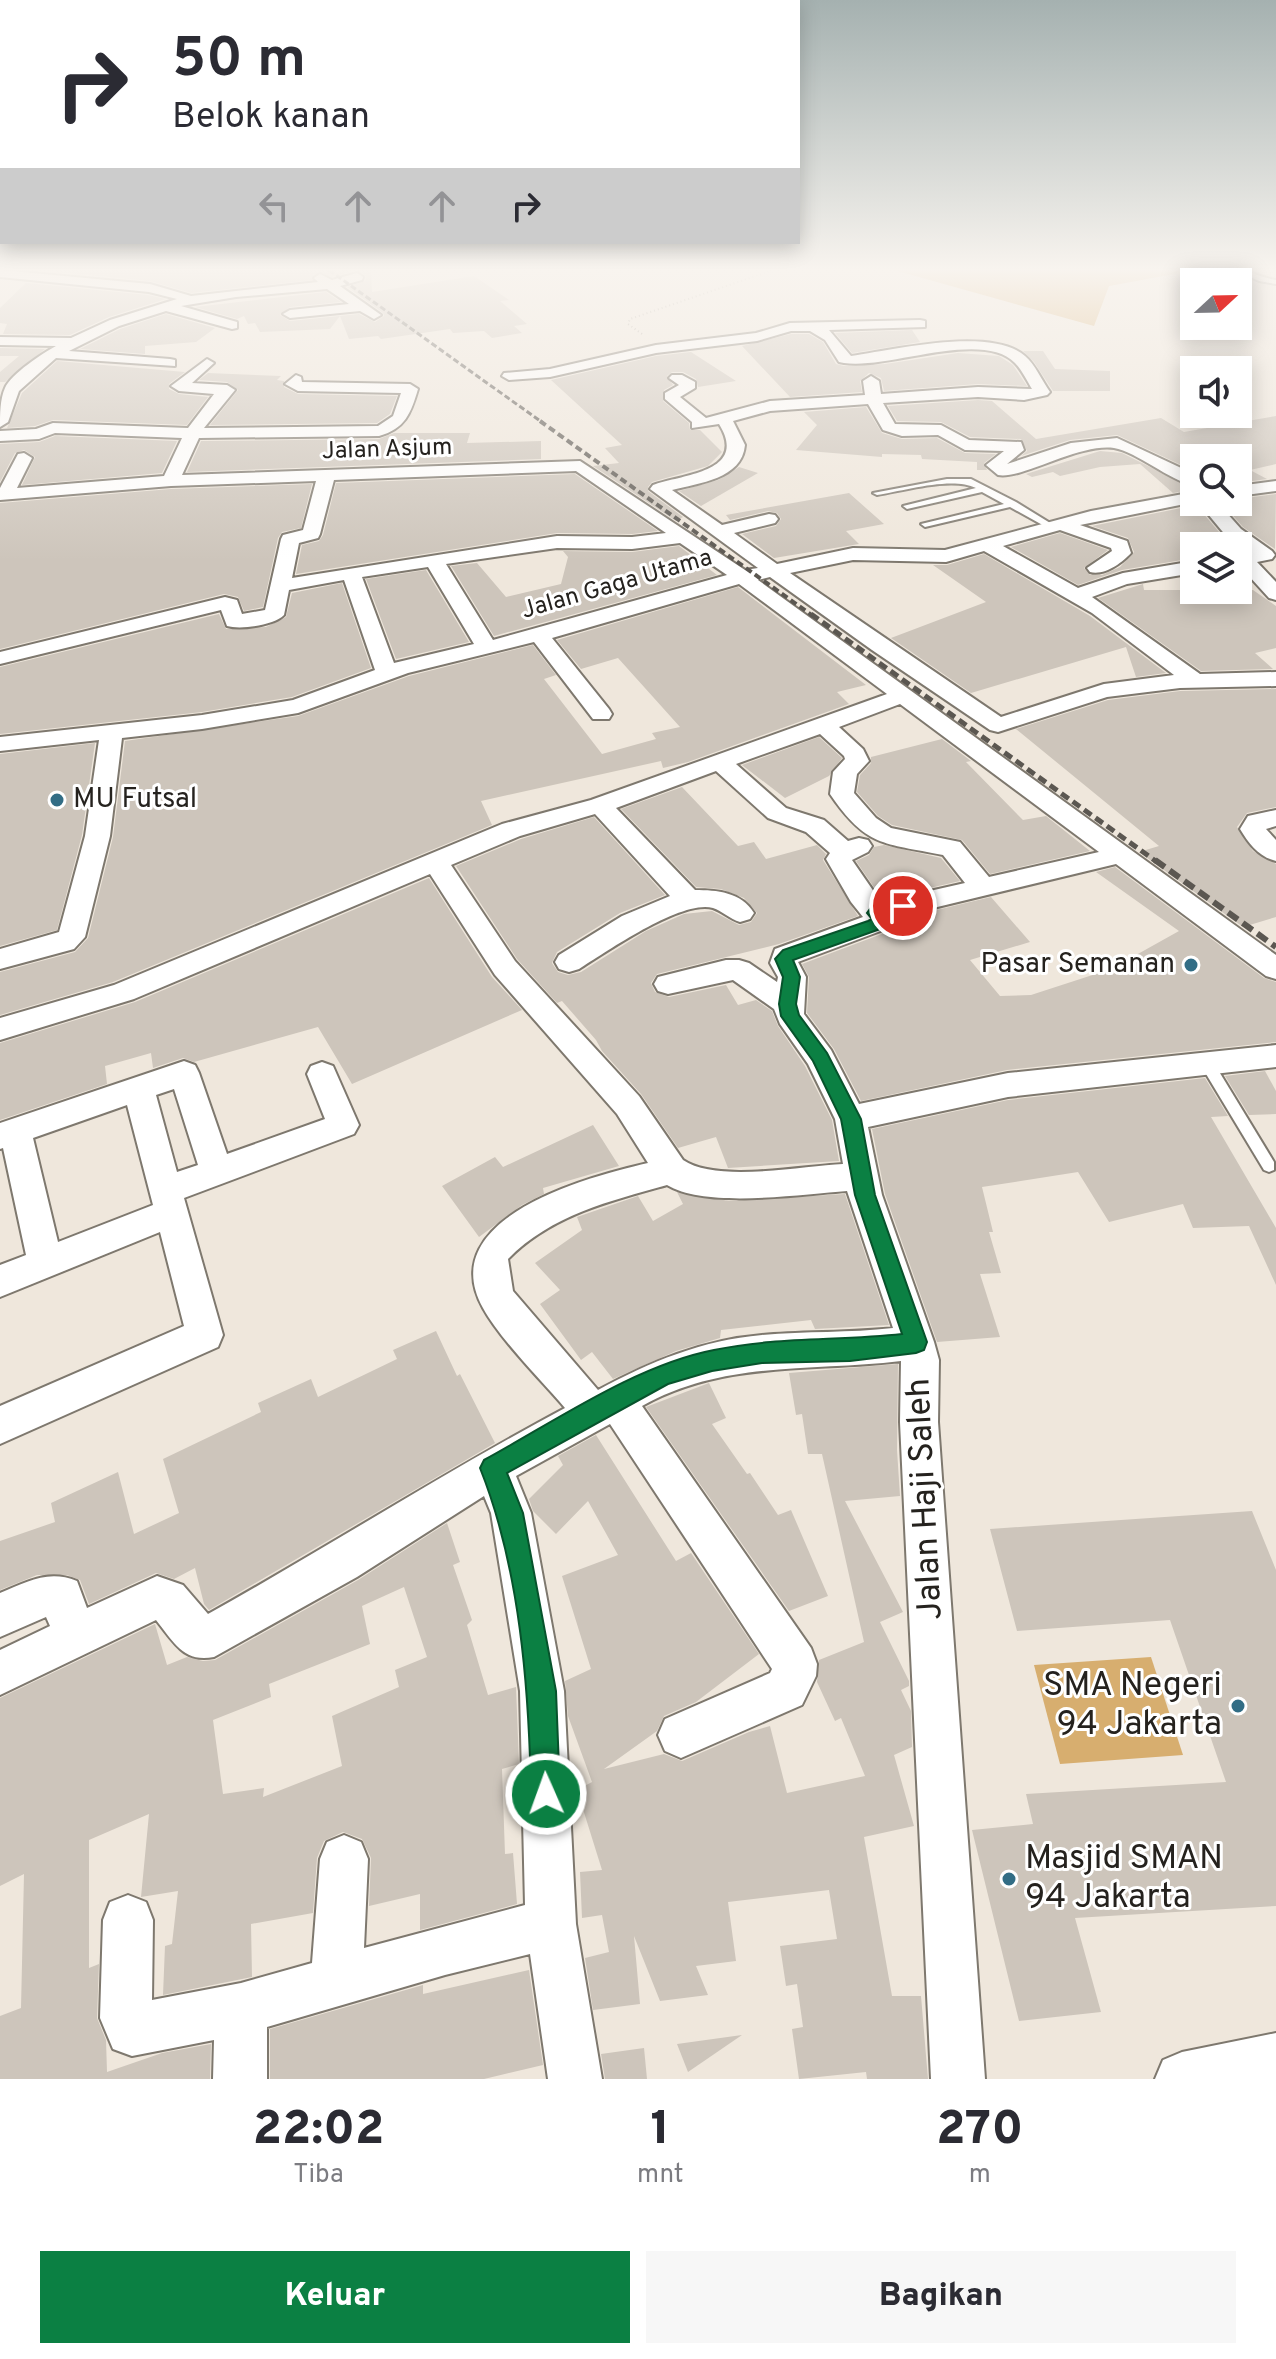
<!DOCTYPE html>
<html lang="id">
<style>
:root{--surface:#fff;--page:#f7f7f7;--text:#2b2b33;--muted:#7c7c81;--accent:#0b8043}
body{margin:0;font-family:Overpass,sans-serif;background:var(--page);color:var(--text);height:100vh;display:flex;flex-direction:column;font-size:30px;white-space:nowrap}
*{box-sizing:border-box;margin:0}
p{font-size:26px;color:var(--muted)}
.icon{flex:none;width:44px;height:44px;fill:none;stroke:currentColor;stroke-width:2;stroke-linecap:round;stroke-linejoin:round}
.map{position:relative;height:2079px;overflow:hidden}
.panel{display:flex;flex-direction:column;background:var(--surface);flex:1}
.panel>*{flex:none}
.guide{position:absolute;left:0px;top:0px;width:800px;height:244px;box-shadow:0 4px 20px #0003;background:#fff;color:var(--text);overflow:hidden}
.needle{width:52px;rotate:68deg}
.controls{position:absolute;left:1180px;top:268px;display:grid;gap:16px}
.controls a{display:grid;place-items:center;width:72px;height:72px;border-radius:0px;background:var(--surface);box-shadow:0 4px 20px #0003;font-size:40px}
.pin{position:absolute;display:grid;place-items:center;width:68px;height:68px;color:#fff;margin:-34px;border:4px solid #fff;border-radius:50%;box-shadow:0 2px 8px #0007}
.me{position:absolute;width:88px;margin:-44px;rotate:358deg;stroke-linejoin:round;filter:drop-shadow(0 0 6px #0008)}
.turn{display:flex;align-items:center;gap:28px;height:168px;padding:0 40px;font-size:36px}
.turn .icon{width:104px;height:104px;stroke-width:2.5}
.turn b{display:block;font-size:56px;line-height:68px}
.lanes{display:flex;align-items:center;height:76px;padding:0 40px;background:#0003;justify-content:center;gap:40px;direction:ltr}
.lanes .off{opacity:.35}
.eta{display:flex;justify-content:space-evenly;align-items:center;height:136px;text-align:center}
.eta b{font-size:48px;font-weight:800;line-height:56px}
.primary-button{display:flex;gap:16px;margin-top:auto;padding:16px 40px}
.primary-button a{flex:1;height:92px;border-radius:0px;background:var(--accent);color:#fff;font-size:32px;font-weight:800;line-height:92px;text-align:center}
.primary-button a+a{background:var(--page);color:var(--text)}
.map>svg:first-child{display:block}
.green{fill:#d7ae6f}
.building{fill:#cdc5bb;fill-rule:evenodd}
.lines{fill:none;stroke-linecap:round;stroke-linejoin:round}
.lane-casing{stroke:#7e786e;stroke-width:4}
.street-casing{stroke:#7e786e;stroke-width:4}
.path{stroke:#aaa49b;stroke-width:2;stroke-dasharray:1 3;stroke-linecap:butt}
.lane{fill:#fff;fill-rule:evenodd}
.street{fill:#fff;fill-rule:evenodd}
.rail-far3{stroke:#5b5751;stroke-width:3;stroke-dasharray:6 3;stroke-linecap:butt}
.rail-far2{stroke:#5b5751;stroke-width:4;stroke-dasharray:7 4;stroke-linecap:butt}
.rail-far1{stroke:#5b5751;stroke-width:5;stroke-dasharray:9 5;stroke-linecap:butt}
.rail{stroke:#5b5751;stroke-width:6;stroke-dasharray:12 6;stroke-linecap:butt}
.route{fill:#0b8043;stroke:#07532c;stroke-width:2}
.poi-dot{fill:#326d85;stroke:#fff;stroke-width:3}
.labels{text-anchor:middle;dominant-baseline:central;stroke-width:6;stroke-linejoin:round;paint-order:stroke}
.far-street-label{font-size:24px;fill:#25221e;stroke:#fff}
.poi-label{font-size:28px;fill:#25221e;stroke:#fff;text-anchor:start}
.near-street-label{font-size:34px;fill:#25221e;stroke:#fff}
.near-poi-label{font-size:34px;fill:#25221e;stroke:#fff;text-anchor:end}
</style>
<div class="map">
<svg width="1276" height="2079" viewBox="0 0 1276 2079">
<rect width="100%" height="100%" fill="#efe7dc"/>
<g class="green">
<polygon points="894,270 1196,270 1109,286 1094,326"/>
<polygon points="1151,1657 1183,1755 1060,1764 1034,1665"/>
</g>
<g class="building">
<polygon points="38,270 356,270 332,277 318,272 312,280 191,293 150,281"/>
<polygon points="357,270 371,270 372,292 474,276 509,300 500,301 527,324 514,326 522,333 492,338 484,331 453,333 450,329 381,339 378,336 349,339 340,316 330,329 260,332 255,323 248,324 244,316 237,319 195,307 326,292 341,302 290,307 280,315 290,321 359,314 375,322 384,316 383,313 347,287 365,281 366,276"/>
<polygon points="26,283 148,295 166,299 109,317 70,335 3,334 7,324 0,323 0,308"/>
<polygon points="166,314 215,328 196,342 145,346 145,354 80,349 120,329"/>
<polygon points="912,330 920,342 852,353 835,333"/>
<polygon points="791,334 809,334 823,342 836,364 844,366 885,364 958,353 999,356 1013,365 1027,386 978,384 884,391 881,378 869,373 860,381 862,392 790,397 742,346"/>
<polygon points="0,348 45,349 5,382 0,382 0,372 19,356 0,356"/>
<polygon points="1023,351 1043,351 1055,369 1110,371 1110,391 1053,391 1034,362"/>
<polygon points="691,352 736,381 698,387 696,379 683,372 672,372 667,376 673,385 664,390 663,401 689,423 690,430 700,430 722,452 708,466 652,482 648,487 648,491 683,517 676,521 593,466 619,463 605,448 622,445 551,380 656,356"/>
<polygon points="57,361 185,372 169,384 169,389 179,394 208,397 187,425 53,420 35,426 7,428 22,393"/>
<polygon points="208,373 281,376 277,380 284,381 284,387 298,394 397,396 390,414 377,423 210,425 238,390 227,382 199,380"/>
<polygon points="978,400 992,401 1036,439 1161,418 1184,432 1276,416 1276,464 1250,470 1267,479 1238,483 1238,458 1194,458 1194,471 1117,435 1070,440 1021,456 1027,451 1021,439 970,437 941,422 897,421 888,406"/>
<polygon points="866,407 882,433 902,439 937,438 965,453 996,454 984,463 987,470 977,470 977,462 922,459 921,455 882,454 882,457 796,450 817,425 804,412"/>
<polygon points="394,433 470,433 467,443 541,441 541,459 187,472 201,441 379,439"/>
<polygon points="55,436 177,441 162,473 22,485 35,457 24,450 15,453 0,482 0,444 39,442"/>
<polygon points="1100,451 1122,453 1194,489 1173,493 1140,464 1100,467 1060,476 1053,472 1032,477 1026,474"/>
<polygon points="739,467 758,473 701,506 679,491 718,480"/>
<polygon points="575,474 658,531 632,534 557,533 296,574 302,545 319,541 323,535 336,483"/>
<polygon points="312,484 301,528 282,532 278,538 263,607 244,611 238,597 224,594 0,649 0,503 171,489"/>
<polygon points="849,493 884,524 846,531 859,544 774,558 742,534 776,526 781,519 777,513 768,511 730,520 726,515"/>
<polygon points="1276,494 1275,549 1243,527 1221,502 1238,502 1238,499"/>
<polygon points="1196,505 1225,539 1235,546 1194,546 1194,558 1122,570 1078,585 1011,547 1060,533 1108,550 1084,568 1090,575 1102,575 1120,567 1134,552 1128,538 1092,526"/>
<polygon points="679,546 717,575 494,636 451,566 477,563 506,597 561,584 568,557 563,551 632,552"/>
<polygon points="984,554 1090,616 1166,673 1136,677 1126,647 971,693 891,638 986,602 933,565 947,565"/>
<polygon points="426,570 469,642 396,659 366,579"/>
<polygon points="342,583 371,668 292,697 202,712 0,734 0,667 219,614 226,629 266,627 286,617 292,593"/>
<polygon points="1143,584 1144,590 1253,590 1276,606 1276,648 1255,653 1273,669 1201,671 1098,598"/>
<polygon points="738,587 866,685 837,692 849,704 688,762 663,768 661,761 481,801 492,825 113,982 0,1015 0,972 75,952 88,938 113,837 125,741 298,716 409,676 533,645 556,675 544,679 602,754 656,739 652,733 680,727 618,658 581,669 557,640"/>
<polygon points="1276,689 1276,807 1247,813 1237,827 1253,851 1276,864 1276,917 1243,927 1139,852 1159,846 1016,729 1108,700 1180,691"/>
<polygon points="819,737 842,758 829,776 785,798 742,765"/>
<polygon points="942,739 971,761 966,762 1023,820 1046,816 1090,851 990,874 962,840 892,825 878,816 857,792 860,775 871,763 871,757"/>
<polygon points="95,743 82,835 57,930 0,946 0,754"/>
<polygon points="682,787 738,846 754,842 766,859 817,845 826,854 823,860 858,916 779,944 657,974 651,983 655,992 669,997 726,985 738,1005 756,1000 772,1011 778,1026 805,1066 832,1120 839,1161 728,1168 716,1137 678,1148 641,1094 602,1051 596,1040 562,1001 557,1003 517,959 456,866 521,839 594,817 665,895 620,913 557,952 552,963 558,972 568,975 581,972 646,931 684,914 712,911 739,925 751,922 757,913 744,898 721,889 696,887 621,809"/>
<polygon points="884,845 941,858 960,881 882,899 856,861 869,855 874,847"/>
<polygon points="1115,867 1264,978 1276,982 1276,1042 1007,1070 861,1101 834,1049 807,1013 809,977 802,964 895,929 899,919 991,897 1030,942 970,960 1000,996 1031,995 1111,969 1179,931 1096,872"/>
<polygon points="429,878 492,977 522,1010 352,1084 318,1027 194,1062 183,1058 153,1068 151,1053 105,1066 107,1084 0,1120 0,1043 135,1002"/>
<polygon points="1265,1071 1276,1091 1276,1114 1249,1115 1225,1076"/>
<polygon points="1205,1078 1228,1116 1211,1117 1276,1228 1276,1285 1249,1226 1193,1228 1183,1204 1109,1222 1078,1172 982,1187 993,1232 989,1232 1001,1273 980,1274 1000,1337 937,1342 885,1194 872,1129 1008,1100"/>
<polygon points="593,1125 619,1166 543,1188 544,1194 522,1205 479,1237 442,1186 495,1157 503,1167"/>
<polygon points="677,1192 729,1201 845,1194 889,1325 815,1329 811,1320 721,1330 720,1338 676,1351 613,1379 592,1352 581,1360 540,1304 560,1290 535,1263 582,1230 577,1217 638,1196 653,1221 683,1204"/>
<polygon points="436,1331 457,1376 460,1374 495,1443 209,1610 204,1604 195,1568 174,1579 156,1573 89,1604 80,1580 67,1575 37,1575 0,1590 0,1541 55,1522 51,1503 118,1472 134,1534 179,1513 163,1459 261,1412 258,1403 311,1379 318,1397 397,1359 393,1350"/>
<polygon points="898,1364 897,1450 900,1496 845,1501 903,1612 880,1622 909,1681 909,1686 901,1690 911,1711 912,1747 894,1755 914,1826 864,1837 892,1996 921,1996 928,2079 867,2079 866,2072 799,2079 792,2029 803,2027 797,1984 786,1986 780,1946 837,1939 829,1890 728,1902 736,1961 696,1966 708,1995 660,2001 634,1936 640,2004 593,2010 585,1958 609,1952 602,1915 582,1918 580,1872 602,1870 577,1790 592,1782 568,1716 565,1681 591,1669 562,1576 618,1555 588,1501 556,1534 533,1511 529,1499 563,1465 558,1456 596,1435 676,1561 691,1553 759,1654 696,1702 664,1716 657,1731 604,1769 664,1754 682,1761 749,1732 770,1726 787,1793 865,1776 841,1718 835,1721 817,1682 819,1660 864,1642 822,1454 808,1454 802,1414 796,1415 789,1373"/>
<polygon points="709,1383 726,1418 712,1424 747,1474 750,1473 778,1515 791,1510 828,1596 789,1611 646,1407"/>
<polygon points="1252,1511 1276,1570 1276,1906 1075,1918 1101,2012 1019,2021 972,1830 1033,1824 1026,1794 1226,1782 1170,1620 1017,1631 990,1529"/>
<path d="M447,1523L460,1562L453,1565L472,1620L467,1625L488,1695L516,1687L519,1764L502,1769L505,1854L513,1853L517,1904L420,1930V1894L369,1906L371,1858L362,1839L343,1832L324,1841L317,1858L313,1913L251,1924L252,1977L163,1995L165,1946L172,1944L178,1891L141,1897L149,1814L89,1840V1968L99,1964L97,2018L106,2040L107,2072L162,2053L211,2044L210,2079H0V2016L21,2008L24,1874L0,1886V1698L155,1624L167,1665L187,1657L203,1661L215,1660L358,1580ZM404,1587L427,1657L395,1670L399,1687L332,1716L342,1766L263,1797L264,1788L223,1794L213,1720L271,1697L269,1684L370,1644L362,1606Z"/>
<polygon points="529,1970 543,2065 484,2079 270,2079 270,2029 423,1985 423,1994"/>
<polygon points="742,2035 688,2072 677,2044"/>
<polygon points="644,2048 647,2079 605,2079 601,2054"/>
</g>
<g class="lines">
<g class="lane-casing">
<g id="lane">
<path d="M1235,270C1249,270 1262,278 1276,280V284L1259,281Z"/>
<path d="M947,479H971L1016,502L1055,526L1048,528L1010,507L925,527L921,524L1004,504L982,492L907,509L903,506L976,488C952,476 903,491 877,495L873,493Z"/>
<polygon points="1207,1059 1212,1060 1274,1162 1274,1170 1269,1172 1264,1170 1200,1064 1202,1060"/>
</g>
</g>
<g class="street-casing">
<g id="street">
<path d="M0,270L150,284L191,296L318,282L314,278L320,274L332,280L357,273L363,277L362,280L340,286L381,315L374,319L360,311L290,318L283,314L290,310L349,304L327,289L236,297L181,306L237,322V328L232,329L166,311L119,326L69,351L170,359L175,360V366L56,358L19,391L8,422L0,427C0,414 0,399 5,388C11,374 43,353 56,346L0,345V337L71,338L110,320L177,299L149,292L0,277Z"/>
<path d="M920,320L925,321V327L829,330L851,356C893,350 991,326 1025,356C1035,364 1042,381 1050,392L1047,395L1024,400L978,397L883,403L895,424L941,425L969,440L1021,442L1024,450L1007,464L1071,443L1117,438L1194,474V486C1169,480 1137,452 1114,448C1079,443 1021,480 998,475L986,465L1004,451L965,450L938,435L902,436L883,430L868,404L770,411L733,421L745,445C742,479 699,483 672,490L722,525L769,514L775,515L778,519L775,523L734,533L777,564L853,548L945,550L1091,511L1194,492L1195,502L1080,525L1127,541L1131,553C1122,563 1104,576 1090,572L1087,568L1112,551L1111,548L1060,530L1003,546L1078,588L1123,573L1194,561V573L1127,584L1092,597L1200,674L1276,672V686L1180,688L1107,697L998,732L990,730L872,650L770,577L758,580L1276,955V979L1266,976L1116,864L896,917L894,926L798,962L806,977L804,1014L831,1050L859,1104L1008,1073L1276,1045V1067L1008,1097L868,1127L882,1195L934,1342L939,1360L938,1422L985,2079H931L900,1422L901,1361C810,1372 725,1360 642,1406L811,1648L817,1664L816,1676L802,1705L681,1758L665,1751L658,1735L665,1719L770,1673L772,1669L610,1424L516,1476L531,1513L564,1691L576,1924L602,2079H548L530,1954L445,1975L267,2027V2079H213L214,2040L132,2056L113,2049L100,2018L103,1920L110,1902L128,1895L146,1902L153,1920L152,2000L241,1983L312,1963L320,1859L327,1842L344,1835L361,1842L368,1859L364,1948L525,1905L520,1691L491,1513L484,1496L357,1577L214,1657C183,1663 174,1642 156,1620L0,1695V1650L50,1626L46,1617L0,1637V1593C27,1582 48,1569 77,1581L87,1608L157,1576L183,1585L208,1614C328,1547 443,1473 565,1408C541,1380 500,1339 483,1308C433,1218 587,1177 648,1163L617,1114L495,975L430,874L134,999L0,1040V1018L114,985L502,824L591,800L887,694L739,584L552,638L609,709L612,714L609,719H593L534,642L408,673L298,713L202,729L122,738L110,836L85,937L74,949L0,969V949L59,932L85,836L99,740L0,751V737L202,715L293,700L375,670L344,580L289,590L284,615C275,625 241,630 227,626L221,610L0,664V652L225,597L237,600L242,614L265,610L281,539L283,535L303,530L316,481L171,486L0,500V488L18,454L24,453L32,458L17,488L164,476L182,438L55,433L39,439L0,441V431L36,429L53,423L188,428L214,394L179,391L171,386L207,359L214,363L192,383L227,385L235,390L204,428L378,426L393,416L401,393L298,391L285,384L296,375L301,377L302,382L410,384L418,389C411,413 405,429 379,436L199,438L182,475L580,461L745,570L758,568L650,489L653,485C684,474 749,472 719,424L692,428V422L665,399V393L679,385L669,378L672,375H682L695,382V388L680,397L706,418L770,401L865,395L863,381L871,376L879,381L881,394L978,387L1032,389C1027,381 1022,370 1015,363C982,329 887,370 844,363L839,362L825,340L810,331H791L757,341L656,353L550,377L509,380L502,376L504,373L550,369L656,345L756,333L790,323ZM576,471L666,533L632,537L557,536L292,578L299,543L318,538L320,534L334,480ZM680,543L727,575L493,640L446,564L557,548L632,549ZM984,551L1092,613L1174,675L1104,684L1001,717L790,573L853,560L946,562ZM428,567L474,644L394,663L362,577ZM900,704L1099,852L989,877L960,842L891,828L876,818L854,793L857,774L869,761L863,749L839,727ZM820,734L844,756L845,759L833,772L830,794C866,847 883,843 943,855L965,883L881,902L852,860L868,852L872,846L868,840L859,838L848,841L824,820L786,808L736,764ZM716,771L768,818L806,832L830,853L826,859L851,902L863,917L775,949L770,963L778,977L777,982L749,963L739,960H726L658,977L654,984L658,991L668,994L733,980L774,1009L780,1024L808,1064L835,1119L843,1164C802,1166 716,1183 683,1160L639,1096L515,961L451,865L520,836L595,814L670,896L622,916L559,955L555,962L559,969L569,972L579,969C606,952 682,899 713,908C722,911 730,919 740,922L750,919L754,913C741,892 717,890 695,890L616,808ZM667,1185C707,1209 801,1194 847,1191L893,1328C849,1333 806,1331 762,1335C702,1340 650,1362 598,1390L513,1291L508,1259C551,1215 610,1201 667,1185Z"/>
<polygon points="1276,481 1276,491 1238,496 1238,486"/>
<polygon points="1198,502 1217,502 1241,529 1272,551 1275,555 1272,559 1257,562 1276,582 1276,600 1269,598 1238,564 1238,555 1249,552 1227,537"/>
<path d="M1276,810V826L1266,829L1276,840V861C1259,857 1249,844 1240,829L1248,816Z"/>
<path d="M184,1061L195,1065L199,1073L227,1154L325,1119L307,1074L311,1066L322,1062L333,1066L359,1125L354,1134L184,1198L223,1335L218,1347L0,1444V1406L184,1326L160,1232L0,1297V1265L26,1255L3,1148L0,1149V1123ZM174,1089L198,1165L177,1172L156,1095ZM127,1105L153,1205L58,1242L33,1138Z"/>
<polygon points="1276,2033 1276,2079 1155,2079 1163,2060 1182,2052"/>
</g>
</g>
<polyline class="path" points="642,334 628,324 630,319 773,270"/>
<use href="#lane" class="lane"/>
<use href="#street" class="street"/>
<polyline class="rail-far3" points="329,270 543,423"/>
<polyline class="rail-far2" points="540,421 813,616"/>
<polyline class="rail-far1" points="811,614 1157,862"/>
<polyline class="rail" points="1155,860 1276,947"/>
</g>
<linearGradient id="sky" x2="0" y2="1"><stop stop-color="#a5b1b0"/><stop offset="0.48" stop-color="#f8f4ef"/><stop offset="1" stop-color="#f8f4ef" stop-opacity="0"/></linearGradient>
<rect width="1276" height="561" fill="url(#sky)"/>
<path class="route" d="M903,901L909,903V910L889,915L892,919L880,929L793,960L800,977L796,1004L799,1015L827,1053L861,1119L875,1195L927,1342L924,1350L916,1353L850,1361L762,1363L712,1371L668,1384L507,1473L523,1513L556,1691L560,1794L556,1804L546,1809L536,1804L531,1794C529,1688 520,1568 480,1468L484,1460C554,1422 636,1365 714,1350C775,1337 839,1341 902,1334L855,1195L841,1119L813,1061L781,1016L779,1004L783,977L775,959L783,950L868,921L872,919L867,913L870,909Z"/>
<g class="poi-dot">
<circle cx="57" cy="800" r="8"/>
<circle cx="1191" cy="965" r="8"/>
<circle cx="1238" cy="1706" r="8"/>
<circle cx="1009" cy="1879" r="8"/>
</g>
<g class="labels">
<g class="far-street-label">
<text transform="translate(387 450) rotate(-2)">Jalan Asjum</text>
<text transform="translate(617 585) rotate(-16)">Jalan Gaga Utama</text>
</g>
<g class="poi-label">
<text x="73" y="800">MU Futsal</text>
<text x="1175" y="965" text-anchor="end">Pasar Semanan</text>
</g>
<g class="near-street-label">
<text transform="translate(926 1499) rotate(-93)">Jalan Haji Saleh</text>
</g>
<g class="near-poi-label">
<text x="1222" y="1686">SMA Negeri<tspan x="1222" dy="39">94 Jakarta</tspan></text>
<text x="1025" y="1859" text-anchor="start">Masjid SMAN<tspan x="1025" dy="39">94 Jakarta</tspan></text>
</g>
</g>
</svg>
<div class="controls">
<a><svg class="needle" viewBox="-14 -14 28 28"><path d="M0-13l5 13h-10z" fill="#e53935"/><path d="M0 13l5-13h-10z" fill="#7c7c81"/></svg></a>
<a><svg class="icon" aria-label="sound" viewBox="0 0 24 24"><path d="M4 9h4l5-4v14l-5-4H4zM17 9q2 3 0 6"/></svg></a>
<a><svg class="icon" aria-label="search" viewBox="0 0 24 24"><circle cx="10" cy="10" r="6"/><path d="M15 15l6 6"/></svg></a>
<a><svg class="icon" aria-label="layers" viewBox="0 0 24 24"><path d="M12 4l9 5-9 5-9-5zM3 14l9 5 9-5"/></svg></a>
</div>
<div class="pin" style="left:903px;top:906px;background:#d93025"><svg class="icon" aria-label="arrive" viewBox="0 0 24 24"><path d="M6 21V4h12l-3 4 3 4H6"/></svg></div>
<svg class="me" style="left:546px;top:1794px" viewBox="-20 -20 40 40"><circle r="17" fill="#0b8043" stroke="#fff" stroke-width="3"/><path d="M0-11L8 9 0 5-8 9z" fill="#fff"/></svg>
<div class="guide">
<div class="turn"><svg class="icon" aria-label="right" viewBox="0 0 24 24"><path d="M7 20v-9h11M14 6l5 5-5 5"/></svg><div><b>50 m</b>Belok kanan</div></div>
<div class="lanes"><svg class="icon off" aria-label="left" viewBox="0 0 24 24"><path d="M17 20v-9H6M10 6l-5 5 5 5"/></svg><svg class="icon off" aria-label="ahead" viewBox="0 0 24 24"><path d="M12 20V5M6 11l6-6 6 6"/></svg><svg class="icon off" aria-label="ahead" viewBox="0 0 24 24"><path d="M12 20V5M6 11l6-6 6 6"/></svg><svg class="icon" aria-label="right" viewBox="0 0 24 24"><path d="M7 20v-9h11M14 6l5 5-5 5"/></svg></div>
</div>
</div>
<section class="panel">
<div class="eta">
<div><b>22:02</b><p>Tiba</p></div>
<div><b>1</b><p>mnt</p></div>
<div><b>270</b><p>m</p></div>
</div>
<div class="primary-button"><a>Keluar</a><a>Bagikan</a></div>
</section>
